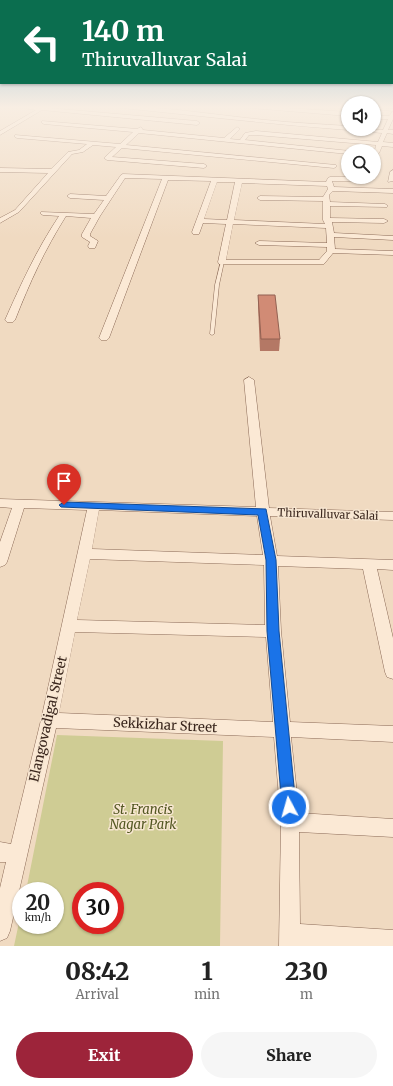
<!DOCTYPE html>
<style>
:root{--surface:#fff;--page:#f6f6f6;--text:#222;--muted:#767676;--accent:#9d243a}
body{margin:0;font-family:Merriweather,serif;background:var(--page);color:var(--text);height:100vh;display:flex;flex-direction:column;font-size:15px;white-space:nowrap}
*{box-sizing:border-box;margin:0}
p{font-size:13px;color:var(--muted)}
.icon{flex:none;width:22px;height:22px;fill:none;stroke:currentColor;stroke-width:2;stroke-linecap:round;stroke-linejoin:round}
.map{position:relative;height:946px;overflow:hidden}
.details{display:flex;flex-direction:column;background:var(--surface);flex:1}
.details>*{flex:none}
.guide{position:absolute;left:0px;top:0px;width:393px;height:84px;box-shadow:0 1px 3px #0004;background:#0b6e4f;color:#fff;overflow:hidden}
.fabs{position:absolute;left:341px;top:96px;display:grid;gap:8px}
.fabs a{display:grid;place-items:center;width:40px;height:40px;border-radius:50%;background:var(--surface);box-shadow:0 1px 3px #0004;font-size:20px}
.speed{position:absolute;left:12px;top:882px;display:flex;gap:8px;font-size:20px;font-weight:700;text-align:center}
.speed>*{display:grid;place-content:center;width:52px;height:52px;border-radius:50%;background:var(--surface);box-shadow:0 1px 3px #0004;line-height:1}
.speed small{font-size:10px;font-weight:400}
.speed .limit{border:6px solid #d22;background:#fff;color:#111}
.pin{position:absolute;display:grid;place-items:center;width:34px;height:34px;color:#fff;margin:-41px -17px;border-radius:50% 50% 50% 0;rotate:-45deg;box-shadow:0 0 4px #0007}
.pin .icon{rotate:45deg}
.me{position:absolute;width:44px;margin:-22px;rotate:354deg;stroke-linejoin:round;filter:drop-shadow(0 0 3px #0008)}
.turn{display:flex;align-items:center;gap:14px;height:84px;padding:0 16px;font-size:18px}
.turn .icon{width:52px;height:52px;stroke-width:2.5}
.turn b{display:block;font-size:28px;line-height:34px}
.eta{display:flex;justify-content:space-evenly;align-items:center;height:68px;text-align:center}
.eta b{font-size:24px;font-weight:800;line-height:28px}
.primary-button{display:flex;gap:8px;margin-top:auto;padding:8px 16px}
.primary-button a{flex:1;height:46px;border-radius:24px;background:var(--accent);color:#fff;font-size:16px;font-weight:800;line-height:46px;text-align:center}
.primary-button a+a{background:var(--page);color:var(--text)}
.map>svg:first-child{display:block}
.green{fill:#cfcc94;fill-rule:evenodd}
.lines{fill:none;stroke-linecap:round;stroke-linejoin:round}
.lane-casing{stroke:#8b6a57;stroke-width:1}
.street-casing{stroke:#8b6a57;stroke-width:1}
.lane{fill:#fbe9d5;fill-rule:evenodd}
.street{fill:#fbe9d5;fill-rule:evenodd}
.wall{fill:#b47865}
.building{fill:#d18b75;stroke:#926152}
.route{fill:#1a73e8;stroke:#114b97}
.labels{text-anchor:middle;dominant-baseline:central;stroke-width:3;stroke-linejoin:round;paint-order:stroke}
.street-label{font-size:11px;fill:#3a261d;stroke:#f7e6d1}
.near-street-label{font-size:13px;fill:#3a261d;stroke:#f7e6d1}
.near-park-label{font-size:13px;font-style:italic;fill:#535722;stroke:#f7e6d1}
</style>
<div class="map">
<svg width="393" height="946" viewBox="0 0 393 946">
<rect width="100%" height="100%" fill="#f0dac1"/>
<path class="green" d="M57,735L223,741L220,946H14L21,913V925H55V891H26ZM81,891H115V925H81Z"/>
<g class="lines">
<g class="lane-casing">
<polygon id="lane" points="221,261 224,262 219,285 214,334 212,335 210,334 215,285"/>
</g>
<g class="street-casing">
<g id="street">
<polygon points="8,106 26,106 197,121 200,123 197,125 42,110 0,135 0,131 36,110"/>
<path d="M111,106C163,106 214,115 266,120C293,123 321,124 348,126V129H350L348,130C269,124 191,115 113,107Z"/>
<polygon points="237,106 258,106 348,112 348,116 239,107"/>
<polygon points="374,107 393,109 393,111 374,109"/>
<path d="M393,111V119L388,130H393V134L387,133L383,142L393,143V147L382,146C380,150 380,155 374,155L376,145L256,135H249L245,140L350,151H348V154L139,133L126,145L336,165V167L334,168L122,148L112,157L204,164L207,166L204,168L107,160L104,158L105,157L116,147L93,145L83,152L72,154L19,212L0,223V218L15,210L48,173L0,172V168L51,169L68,152L79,150L87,144L17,138L15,137V135L120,144L133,132L44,124L42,123V121L137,129L141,127L143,130L224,138L237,127L240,129L230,139L240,140L245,133L256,131L378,142L382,133L358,131L355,129L383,130L388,119H374V115L389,116Z"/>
<polygon points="393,170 393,181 388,182 390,172"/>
<path d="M123,174L326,182L328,178L330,177H361L353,181H332L334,187L393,189V193L333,191L329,195L330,202L385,204L388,206L387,207L330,206V218L384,219L388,221L384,223L332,222L334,233L393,236V240L334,237L335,249L393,251V255L333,253L324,264H219L218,262L226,224L203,223L199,234H193L192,232L211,181L168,180L109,338L107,340H101L99,338L162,179L125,178L100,216L90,234V236L98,241L95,248H89L88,246L90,242L82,237V234L91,218L66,216C44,251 30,282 15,320L13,322H7L5,320C22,282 36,251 59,216L43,215L41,214V212L94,214L104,200L70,198L67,196L70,194L106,196L121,175ZM217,182H235L227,220L204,219ZM242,183L327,186L328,189L323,197L260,196L257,198L260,200L323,201V220L325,224L234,220ZM233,224L326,228L327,243L259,241L255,243L259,245L327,247V251L319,260H226Z"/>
<path d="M249,377L254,380L269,508L393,512V520L270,516L277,556L393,560V570L377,569L393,638V679L387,677L385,672L363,569L278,566L281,631L290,722L393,726V742L291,737L299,813L393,819V837L299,832L300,924L393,930V946H279L281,822L274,737L56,728L10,931L7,938L0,941V888L6,862H0V842L11,844L41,720L87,510L24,508L7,562L5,565L0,567V542L12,508L0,507V499L256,507L244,380ZM99,510L257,516L263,555L92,549ZM90,559L264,565L265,625L77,620ZM75,632L266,637L273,722L59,713Z"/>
</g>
</g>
<use href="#lane" class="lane"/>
<use href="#street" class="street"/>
</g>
<polygon class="wall" points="258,295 280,339 279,351 260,351 258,306"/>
<polygon class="building" points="258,295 275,295 280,339 261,339"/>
<linearGradient id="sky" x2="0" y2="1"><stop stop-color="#8dbad3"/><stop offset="0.45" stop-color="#f8eee3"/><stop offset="1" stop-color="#f8eee3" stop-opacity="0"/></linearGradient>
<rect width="393" height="238" fill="url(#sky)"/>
<polygon class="route" points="64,502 266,509 276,560 279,631 296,807 294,812 289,814 284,812 282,807 267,631 266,560 258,515 61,507 59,505"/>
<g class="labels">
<g class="street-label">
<text transform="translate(328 514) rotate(2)">Thiruvalluvar Salai</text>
</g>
<g class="near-street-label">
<text transform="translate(48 719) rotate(-77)">Elangovadigal Street</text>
<text transform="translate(165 725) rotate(3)">Sekkizhar Street</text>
</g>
<g class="near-park-label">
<text x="143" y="809">St. Francis<tspan x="143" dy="15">Nagar Park</tspan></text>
</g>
</g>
</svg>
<div class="fabs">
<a><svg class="icon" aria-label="sound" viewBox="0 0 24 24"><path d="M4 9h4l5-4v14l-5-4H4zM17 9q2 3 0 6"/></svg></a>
<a><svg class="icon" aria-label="search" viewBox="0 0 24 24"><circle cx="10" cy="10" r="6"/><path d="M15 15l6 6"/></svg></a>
</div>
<div class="speed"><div>20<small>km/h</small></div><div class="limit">30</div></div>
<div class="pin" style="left:64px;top:505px;background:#d93025"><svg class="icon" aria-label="arrive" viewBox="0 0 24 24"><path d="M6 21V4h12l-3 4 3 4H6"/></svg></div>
<svg class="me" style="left:289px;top:807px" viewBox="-20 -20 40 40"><circle r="17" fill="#1a73e8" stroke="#fff" stroke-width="3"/><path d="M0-11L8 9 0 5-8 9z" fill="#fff"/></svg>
<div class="guide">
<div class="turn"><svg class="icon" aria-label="left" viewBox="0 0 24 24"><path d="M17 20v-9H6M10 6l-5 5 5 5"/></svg><div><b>140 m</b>Thiruvalluvar Salai</div></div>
</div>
</div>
<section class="details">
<div class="eta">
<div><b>08:42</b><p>Arrival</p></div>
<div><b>1</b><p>min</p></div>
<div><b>230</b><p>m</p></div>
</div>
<div class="primary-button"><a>Exit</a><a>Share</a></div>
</section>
